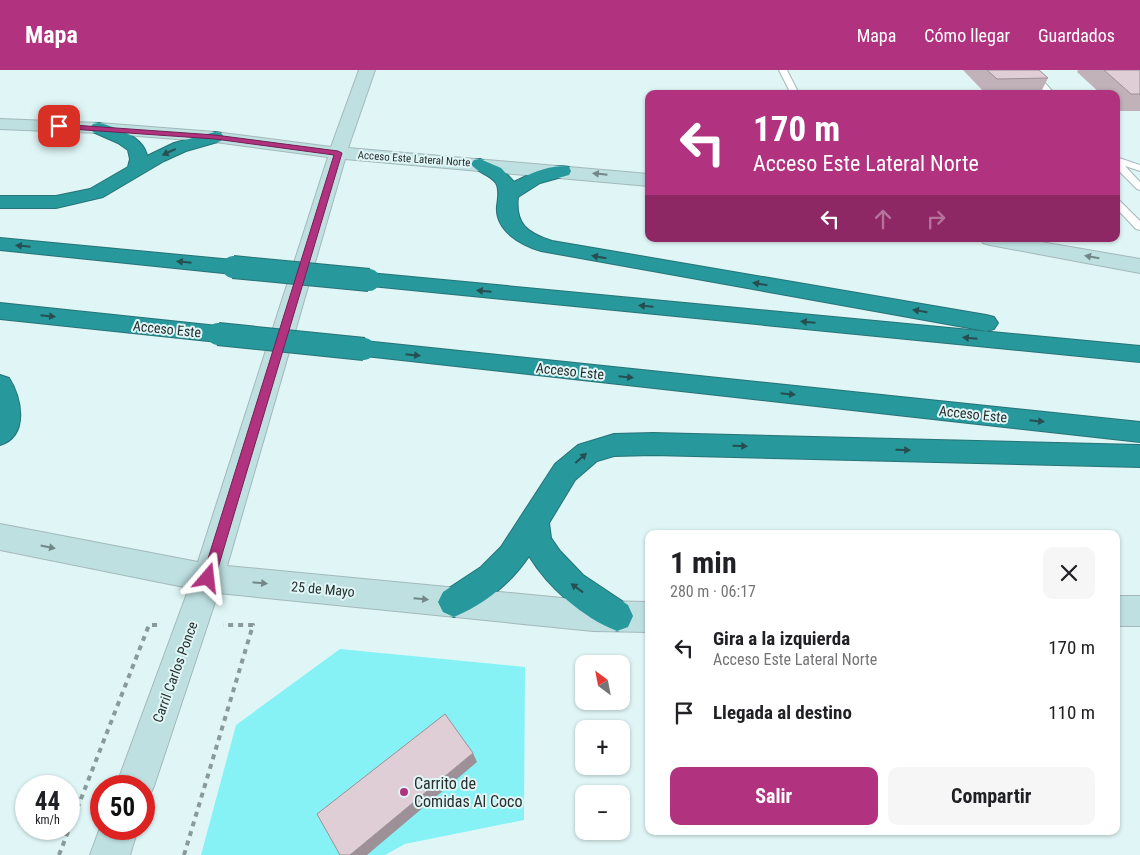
<!DOCTYPE html>
<html lang="es">
<meta charset="utf-8">
<style>
:root{--surface:#fff;--page:#f6f6f6;--text:#202124;--muted:#757577;--accent:#b1327f}
body{margin:0;font-family:"Roboto Condensed",sans-serif;background:var(--page);color:var(--text);height:100vh;display:flex;flex-direction:column;font-size:19px;white-space:nowrap}
*{box-sizing:border-box;margin:0}
p{font-size:16px;color:var(--muted)}
.icon{flex:none;width:28px;height:28px;fill:none;stroke:currentColor;stroke-width:2;stroke-linecap:round;stroke-linejoin:round}
.map{position:relative;flex:1;overflow:hidden}
.sheet{position:absolute;left:645px;top:460px;width:475px;height:305px;display:flex;flex-direction:column;background:var(--surface);border-radius:10px;box-shadow:0 1px 4px #0004}
.sheet>*{flex:none}
.hud{position:absolute;left:645px;top:20px;width:475px;height:152px;border-radius:10px;box-shadow:0 1px 4px #0004;background:#b1327f;color:#fff;overflow:hidden}
.needle{width:32px;rotate:328deg}
.fabs{position:absolute;left:575px;top:585px;display:grid;gap:10px}
.fabs a{display:grid;place-items:center;width:55px;height:55px;border-radius:10px;background:var(--surface);box-shadow:0 1px 4px #0004;font-size:25px}
.speed{position:absolute;left:15px;top:705px;display:flex;gap:10px;font-size:25px;font-weight:700;text-align:center}
.speed>*{display:grid;place-content:center;width:65px;height:65px;border-radius:50%;background:var(--surface);box-shadow:0 1px 4px #0004;line-height:1}
.speed small{font-size:12px;font-weight:400}
.speed .limit{border:8px solid #d22;background:#fff;color:#111}
.pin{position:absolute;display:grid;place-items:center;width:42px;height:42px;color:#fff;margin:-21px;border-radius:10px;box-shadow:0 2px 8px #0006}
.me{position:absolute;width:55px;margin:-28px;rotate:17deg;stroke-linejoin:round;filter:drop-shadow(0 0 4px #0008)}
.turn{display:flex;align-items:center;gap:18px;height:105px;padding:0 25px;font-size:22px}
.turn .icon{width:65px;height:65px;stroke-width:2.5}
.turn b{display:block;font-size:35px;line-height:42px}
.lanes{display:flex;align-items:center;height:48px;padding:0 25px;background:#0003;justify-content:center;gap:25px;direction:ltr}
.lanes .off{opacity:.35}
.round{display:grid;place-items:center;flex:none;width:52px;height:52px;border-radius:10px;background:var(--page)}
.overview{display:flex;align-items:center;justify-content:space-between;height:85px;padding:0 25px}
h1{font-size:30px;font-weight:700;line-height:38px}
.cta{display:flex;gap:10px;margin-top:auto;padding:10px 25px}
.cta a{flex:1;height:58px;border-radius:10px;background:var(--accent);color:#fff;font-size:20px;font-weight:700;line-height:58px;text-align:center}
.cta a+a{background:var(--page);color:var(--text)}
ul{padding:0;list-style:none}
li{display:flex;align-items:center;gap:15px;height:65px;padding:0 25px}
li div{flex:1}
li b{display:block;font-size:19px}
li em{font-style:normal}
header{display:flex;align-items:center;gap:30px;box-sizing:border-box;height:70px;padding:0 25px;background:var(--accent);color:#fff}
header strong{font-size:24px}
nav{display:flex;gap:28px;margin-inline-start:auto;font-size:18px}
.map>svg:first-child{display:block}
.green{fill:#87f2f5}
.lines{fill:none;stroke-linecap:round;stroke-linejoin:round}
.lane-casing{stroke:#a4b8b9;stroke-width:2}
.secondary-casing{stroke:#a4b8b9;stroke-width:2}
.highway-casing{stroke:#277376;stroke-width:2}
.path{stroke:#8a9a9a;stroke-width:4;stroke-dasharray:5 5;stroke-linecap:butt}
.lane{fill:#fff;fill-rule:evenodd}
.secondary{fill:#bee0e1;fill-rule:evenodd}
.highway{fill:#27989c;fill-rule:evenodd}
.highway-bridge-casing{stroke:#277376;stroke-width:24;stroke-linecap:butt}
.highway-bridge{stroke:#27989c;stroke-width:22}
.wall{fill:#c1b1b8}
.shaded-wall{fill:#9d9096}
.building{fill:#e0ced6;stroke:#9d9096}
.oneway{fill:#274e50}
.oneway2{fill:#728888}
.route{fill:#b1327f;stroke:#732053}
.poi-dot{fill:#b1327f;stroke:#e0f6f6;stroke-width:2}
.labels{text-anchor:middle;dominant-baseline:central;stroke-width:4;stroke-linejoin:round;paint-order:stroke}
.far-street-label{font-size:11px;fill:#272f2f;stroke:#e0f6f6}
.street-label{font-size:14px;fill:#272f2f;stroke:#e0f6f6}
.near-poi-label{font-size:16px;fill:#272f2f;stroke:#e0f6f6;text-anchor:start}
</style>
<header>
<strong>Mapa</strong>
<nav><a>Mapa</a><a>Cómo llegar</a><a>Guardados</a></nav>
</header>
<div class="map">
<svg width="1140" height="785" viewBox="0 0 1140 785">
<rect width="100%" height="100%" fill="#e0f6f6"/>
<polygon class="green" points="340,579 525,597 524,750 405,774 385,785 201,785 236,655"/>
<g class="lines">
<g class="lane-casing">
<g id="lane">
<polygon points="779,0 787,0 799,24 791,24"/>
<polygon points="1025,0 1033,0 1055,24 1046,24"/>
<polygon points="1116,87 1140,95 1140,101 1125,96 1140,112 1140,120 1137,119 1116,98"/>
<polygon points="1116,129 1119,130 1140,151 1140,160 1136,159 1116,138"/>
</g>
</g>
<g class="secondary-casing">
<g id="secondary">
<polygon points="359,0 375,0 348,78 649,104 649,116 345,89 227,496 593,531 649,532 649,562 593,561 218,523 154,716 148,729 144,731 144,716 116,716 189,518 0,480 0,454 198,492 328,87 215,72 99,63 0,59 0,49 99,53 215,62 331,77"/>
<polygon points="980,169 1024,169 1140,189 1140,203 990,175 983,173"/>
<rect x="1116" y="526" width="24" height="30"/>
<polygon points="101,755 101,759 138,759 130,785 90,785"/>
</g>
</g>
<g class="highway-casing">
<g id="highway">
<path d="M99,53C116,57 144,67 147,86L174,73L215,62L221,63L224,67L221,71L186,81L164,91L103,127L56,138H0V126H56L90,119L128,97L130,89L128,80L118,73L93,62L90,58L93,54Z"/>
<path d="M480,89L501,98L514,112C529,104 552,93 569,97L571,101L569,105L540,113L518,127C515,154 527,163 552,171L986,245L994,247L998,253L994,259L986,261L541,181C521,175 495,161 497,136C498,129 500,120 496,113C490,104 477,103 471,94L474,90Z"/>
<polygon points="0,168 233,190 241,192 244,197 241,202 233,204 0,180"/>
<polygon points="369,203 1140,276 1140,292 361,215 358,210 361,205"/>
<polygon points="0,233 218,256 226,258 230,264 226,270 218,272 0,249"/>
<polygon points="364,271 1140,352 1140,372 356,285 352,279 356,273"/>
<path d="M0,305L9,308C22,328 29,366 0,375Z"/>
<path d="M653,363L1140,375V397L653,385L614,386L597,391L575,410L549,453L551,468L560,481L583,505L628,535L633,546L628,557L617,561C583,548 548,517 529,486C512,512 484,535 454,547L443,542L438,532L443,522L481,497L501,477L555,394L578,375L614,364Z"/>
</g>
</g>
<g class="path">
<polyline points="59,785 149,555 160,555"/>
<polyline points="184,785 253,555 223,555"/>
</g>
<use href="#lane" class="lane"/>
<use href="#secondary" class="secondary"/>
<use href="#highway" class="highway"/>
<g class="highway-bridge-casing">
<g id="highway-bridge">
<polyline points="233,197 369,210"/>
<polyline points="218,264 364,279"/>
</g>
</g>
<use href="#highway-bridge" class="highway-bridge"/>
</g>
<g class="wall">
<polygon points="963,0 1039,0 1048,8 1040,24 986,24"/>
<polygon points="1078,0 1140,0 1140,41 1120,41 1116,38 1116,24 1101,24 1077,2"/>
</g>
<polygon class="shaded-wall" points="473,683 477,692 367,785 350,785"/>
<g class="building">
<polygon points="987,0 1039,0 1048,8 997,9"/>
<polygon points="1104,0 1140,0 1140,24 1131,24"/>
<polygon points="445,644 473,683 350,785 340,785 317,744"/>
</g>
<defs><path id="oneway-solid" d="M-6-.8H1V-3.2L6.5 0L1 3.2V.8H-6Z" transform="scale(1.25)"/></defs>
<g class="oneway">
<use href="#oneway-solid" transform="translate(169 82) rotate(155)"/>
<use href="#oneway-solid" transform="translate(23 176) rotate(-174)"/>
<use href="#oneway-solid" transform="translate(599 187) rotate(-170)"/>
<use href="#oneway-solid" transform="translate(184 192) rotate(-174)"/>
<use href="#oneway-solid" transform="translate(760 214) rotate(-170)"/>
<use href="#oneway-solid" transform="translate(484 221) rotate(-175)"/>
<use href="#oneway-solid" transform="translate(646 236) rotate(-175)"/>
<use href="#oneway-solid" transform="translate(920 241) rotate(-171)"/>
<use href="#oneway-solid" transform="translate(48 246) rotate(6)"/>
<use href="#oneway-solid" transform="translate(808 252) rotate(-175)"/>
<use href="#oneway-solid" transform="translate(970 268) rotate(-175)"/>
<use href="#oneway-solid" transform="translate(413 285) rotate(6)"/>
<use href="#oneway-solid" transform="translate(626 307) rotate(6)"/>
<use href="#oneway-solid" transform="translate(788 324) rotate(6)"/>
<use href="#oneway-solid" transform="translate(1037 351) rotate(6)"/>
<use href="#oneway-solid" transform="translate(740 376) rotate(1)"/>
<use href="#oneway-solid" transform="translate(903 380) rotate(1)"/>
<use href="#oneway-solid" transform="translate(581 388) rotate(-41)"/>
<use href="#oneway-solid" transform="translate(577 518) rotate(-144)"/>
</g>
<g class="oneway2">
<use href="#oneway-solid" transform="translate(600 104) rotate(-174)"/>
<use href="#oneway-solid" transform="translate(1092 187) rotate(-170)"/>
<use href="#oneway-solid" transform="translate(48 477) rotate(11)"/>
<use href="#oneway-solid" transform="translate(260 513) rotate(5)"/>
<use href="#oneway-solid" transform="translate(421 529) rotate(5)"/>
</g>
<polygon class="route" points="59,54 215,65 338,81 342,83 215,508 213,512 208,514 204,512 202,508 334,85 215,69 56,58 55,56"/>
<circle class="poi-dot" cx="404" cy="722" r="5"/>
<g class="labels">
<g class="far-street-label">
<text transform="translate(414 89) rotate(4)">Acceso Este Lateral Norte</text>
</g>
<g class="street-label">
<text transform="translate(167 259) rotate(6)">Acceso Este</text>
<text transform="translate(570 301) rotate(6)">Acceso Este</text>
<text transform="translate(973 344) rotate(6)">Acceso Este</text>
<text transform="translate(323 519) rotate(5)">25 de Mayo</text>
<text transform="translate(175 602) rotate(-70)">Carril Carlos Ponce</text>
</g>
<g class="near-poi-label">
<text x="414" y="713">Carrito de<tspan x="414" dy="18">Comidas Al Coco</tspan></text>
</g>
</g>
</svg>
<div class="fabs">
<a><svg class="needle" viewBox="-14 -14 28 28"><path d="M0-13l5 13h-10z" fill="#e53935"/><path d="M0 13l5-13h-10z" fill="#757577"/></svg></a>
<a>+</a>
<a>−</a>
</div>
<div class="speed"><div>44<small>km/h</small></div><div class="limit">50</div></div>
<div class="pin" style="left:59px;top:56px;background:#d93025"><svg class="icon" aria-label="arrive" viewBox="0 0 24 24"><path d="M6 21V4h12l-3 4 3 4H6"/></svg></div>
<svg class="me" style="left:208px;top:508px" viewBox="-20 -20 40 40"><path d="M0-17L14 15 0 8-14 15z" fill="#b1327f" stroke="#fff" stroke-width="4"/></svg>
<div class="hud">
<div class="turn"><svg class="icon" aria-label="left" viewBox="0 0 24 24"><path d="M17 20v-9H6M10 6l-5 5 5 5"/></svg><div><b>170 m</b>Acceso Este Lateral Norte</div></div>
<div class="lanes"><svg class="icon" aria-label="left" viewBox="0 0 24 24"><path d="M17 20v-9H6M10 6l-5 5 5 5"/></svg><svg class="icon off" aria-label="ahead" viewBox="0 0 24 24"><path d="M12 20V5M6 11l6-6 6 6"/></svg><svg class="icon off" aria-label="right" viewBox="0 0 24 24"><path d="M7 20v-9h11M14 6l5 5-5 5"/></svg></div>
</div>
<section class="sheet">
<div class="overview"><div><h1>1 min</h1><p>280 m · 06:17</p></div><a class="round"><svg class="icon" aria-label="close" viewBox="0 0 24 24"><path d="M6 6l12 12M18 6L6 18"/></svg></a></div>
<ul>
<li><svg class="icon" aria-label="left" viewBox="0 0 24 24"><path d="M17 20v-9H6M10 6l-5 5 5 5"/></svg><div><b>Gira a la izquierda</b><p>Acceso Este Lateral Norte</p></div><em>170 m</em></li>
<li><svg class="icon" aria-label="arrive" viewBox="0 0 24 24"><path d="M6 21V4h12l-3 4 3 4H6"/></svg><div><b>Llegada al destino</b></div><em>110 m</em></li>
</ul>
<div class="cta"><a>Salir</a><a>Compartir</a></div>
</section>
</div>
